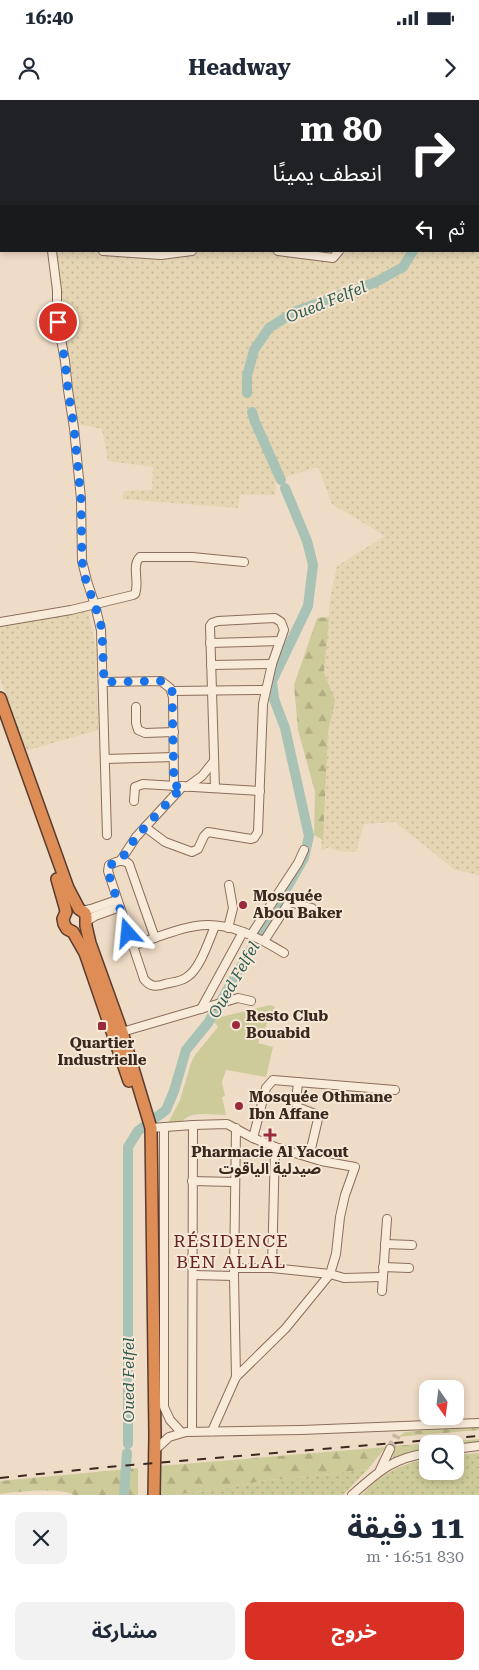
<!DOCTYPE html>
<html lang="ar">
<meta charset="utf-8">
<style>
:root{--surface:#fff;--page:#f2f2f3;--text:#1f2937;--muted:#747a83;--accent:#d93025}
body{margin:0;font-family:"Roboto Serif","Noto Sans Arabic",serif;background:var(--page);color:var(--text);direction:rtl;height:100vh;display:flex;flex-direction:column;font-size:19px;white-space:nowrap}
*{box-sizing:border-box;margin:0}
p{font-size:16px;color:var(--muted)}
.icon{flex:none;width:28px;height:28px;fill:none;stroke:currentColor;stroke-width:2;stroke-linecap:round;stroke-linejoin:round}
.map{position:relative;height:1395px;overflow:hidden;direction:ltr}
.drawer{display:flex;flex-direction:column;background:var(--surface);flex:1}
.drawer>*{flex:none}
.guide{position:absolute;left:0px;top:0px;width:480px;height:152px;box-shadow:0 2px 8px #0003;direction:rtl;background:#202124;color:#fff;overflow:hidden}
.needle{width:32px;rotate:166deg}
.buttons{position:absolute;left:419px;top:1280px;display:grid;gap:10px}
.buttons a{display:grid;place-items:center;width:45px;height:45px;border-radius:10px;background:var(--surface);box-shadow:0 2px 8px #0003;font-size:25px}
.pin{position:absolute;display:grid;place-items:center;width:42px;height:42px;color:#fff;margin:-21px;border:2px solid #fff;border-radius:50%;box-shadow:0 1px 5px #0007}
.me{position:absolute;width:55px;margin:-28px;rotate:342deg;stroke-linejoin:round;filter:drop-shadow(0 0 4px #0008)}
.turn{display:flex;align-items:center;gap:18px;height:105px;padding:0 15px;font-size:22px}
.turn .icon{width:65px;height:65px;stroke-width:2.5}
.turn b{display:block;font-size:35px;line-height:42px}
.then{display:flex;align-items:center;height:48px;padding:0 15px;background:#0003;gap:10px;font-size:19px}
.round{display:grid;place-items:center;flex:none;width:52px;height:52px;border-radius:10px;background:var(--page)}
.summary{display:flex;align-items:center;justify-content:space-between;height:85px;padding:0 15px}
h1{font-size:30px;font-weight:700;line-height:38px}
.cta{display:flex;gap:10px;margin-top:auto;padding:10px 15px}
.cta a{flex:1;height:58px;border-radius:10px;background:var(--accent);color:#fff;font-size:20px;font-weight:700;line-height:58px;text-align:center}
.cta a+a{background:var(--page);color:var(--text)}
.status{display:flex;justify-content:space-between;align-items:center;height:35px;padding:0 25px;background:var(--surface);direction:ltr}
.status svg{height:14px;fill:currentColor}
header{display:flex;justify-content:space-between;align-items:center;height:65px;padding:0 15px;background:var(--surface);font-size:22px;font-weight:700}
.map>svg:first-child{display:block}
.farmland{fill:url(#farmland-dots)}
.grass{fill:url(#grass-dots)}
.forest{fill:url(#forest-firs)}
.garden{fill:#cecb9a}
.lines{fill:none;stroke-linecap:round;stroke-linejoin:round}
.river{stroke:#a8c3b6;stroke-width:10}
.minor-tunnel{stroke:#cbb8a5;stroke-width:8;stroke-dasharray:8 4;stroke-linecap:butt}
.minor-casing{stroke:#8b6d5b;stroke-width:10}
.highway-casing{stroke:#593c2f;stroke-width:14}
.minor{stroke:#f9ebda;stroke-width:8}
.highway{stroke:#de8d57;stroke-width:11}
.rail{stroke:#3b281f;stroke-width:2;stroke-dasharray:9 9;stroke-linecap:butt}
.route{stroke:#1a73e8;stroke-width:9;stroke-dasharray:0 16.2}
.poi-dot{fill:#9b2a3d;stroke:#f6e8d6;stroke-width:2}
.labels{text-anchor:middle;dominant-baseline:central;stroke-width:4;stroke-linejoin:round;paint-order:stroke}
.poi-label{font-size:15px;font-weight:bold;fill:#3b281f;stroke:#f6e8d6;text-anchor:start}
.water-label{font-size:16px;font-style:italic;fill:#2e5b51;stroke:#f6e8d6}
.quarter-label{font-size:18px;letter-spacing:1px;fill:#68221e;stroke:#f6e8d6}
</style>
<div class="status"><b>16:40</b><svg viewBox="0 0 49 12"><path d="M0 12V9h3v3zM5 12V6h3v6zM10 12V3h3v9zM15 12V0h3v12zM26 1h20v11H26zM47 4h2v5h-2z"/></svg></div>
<header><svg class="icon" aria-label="forward" viewBox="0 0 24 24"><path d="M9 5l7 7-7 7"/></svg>Headway<svg class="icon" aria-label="person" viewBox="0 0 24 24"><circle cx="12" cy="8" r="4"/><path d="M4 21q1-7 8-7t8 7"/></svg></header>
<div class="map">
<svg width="479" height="1395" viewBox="0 0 479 1395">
<defs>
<pattern id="farmland-dots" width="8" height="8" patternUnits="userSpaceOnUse" patternTransform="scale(1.25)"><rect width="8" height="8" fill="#e5d5b3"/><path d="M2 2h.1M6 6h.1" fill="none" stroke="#c5b79a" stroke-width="1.8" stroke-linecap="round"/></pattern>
<pattern id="grass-dots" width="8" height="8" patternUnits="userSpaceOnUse" patternTransform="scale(1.25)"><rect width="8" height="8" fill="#cecb9a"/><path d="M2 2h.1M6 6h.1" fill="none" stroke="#b2ae84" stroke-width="1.8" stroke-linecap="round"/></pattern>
<pattern id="forest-firs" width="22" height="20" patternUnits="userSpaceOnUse" patternTransform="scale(1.25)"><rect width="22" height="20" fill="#cecb9a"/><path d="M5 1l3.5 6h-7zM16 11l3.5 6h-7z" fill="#b2ae84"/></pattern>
</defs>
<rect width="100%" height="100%" fill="#efdcc6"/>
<g class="farmland">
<polygon points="1,0 479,0 479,775 455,770 395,722 364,724 356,752 339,751 329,747 321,751 328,632 334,600 324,573 330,499 337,466 385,436 332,404 318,367 276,380 275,395 240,395 238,408 122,399 124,391 152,390 153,367 108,361 102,329 78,324 67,299 63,268 53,221 56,182 48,151 479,151 479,1 1,1 1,57 0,57 0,5"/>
<polygon points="88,508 96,551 98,630 25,651 0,578 0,524"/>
</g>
<g class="grass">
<path d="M479,1353V1395H362C380,1374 401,1364 427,1359L428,1371H455V1355Z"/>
<polygon points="368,1369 343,1395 173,1395 220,1389 267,1380 307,1377"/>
</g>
<g class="forest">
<polygon points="329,517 324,573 335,600 328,632 323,740 314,735 315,692 298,630 294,585 317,518"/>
<polygon points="479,1325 479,1330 398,1337 405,1332"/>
<polygon points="479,1339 479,1343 455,1346 455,1344 428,1344 427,1351 405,1355 393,1359 394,1346"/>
<polygon points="386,1347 368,1369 307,1377 267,1380 220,1389 173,1395 159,1395 159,1366"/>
<path d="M138,1368V1395H74C59,1387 18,1392 0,1394V1381Z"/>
</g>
<path class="garden" d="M270,905L275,907L258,943L273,947L266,977L226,970L222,982L225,996L222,997L226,1015C213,1015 190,1010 182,1022L168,1023L180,1000L191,963L195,955L218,927L212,919Z"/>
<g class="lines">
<g class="river">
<polyline points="342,0 343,1"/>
<polyline points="247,293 247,276 254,250 269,228 294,212 376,182 403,167 413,151"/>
<polyline points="252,312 255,322 281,380"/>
<polyline points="128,1344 128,1047 138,1031 166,1010 174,991 186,950 208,923 274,810 304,758 309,736 285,628 274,599 272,581 308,506 313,465 307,441 285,388"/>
<polyline points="124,1395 127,1353"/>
</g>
<polyline class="minor-tunnel" points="390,1349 397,1335"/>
<g class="minor-casing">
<g id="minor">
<polyline points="479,12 479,11"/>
<polyline points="0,139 1,140"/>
<polyline points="52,151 57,190 57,217 65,261 68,290 74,328 81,399 82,461 87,481 95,505 101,530 107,735"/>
<polyline points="103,151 161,155 192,151"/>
<polyline points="278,151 333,158 339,151"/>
<path d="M0,522L71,510L133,495L135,494C140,482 131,466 140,457H192L244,462"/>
<polyline points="210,543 280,541"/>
<polyline points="211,565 272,564"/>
<polyline points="103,582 161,581 170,588 173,597 174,686"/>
<polyline points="172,591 265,590"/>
<polyline points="136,607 136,623 138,630 145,633 174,632"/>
<polyline points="105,659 174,657"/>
<polyline points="187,687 202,676 214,661"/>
<polyline points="134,701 135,687 143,684 260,691"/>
<polyline points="145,727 165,742 192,752 198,749 204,736 208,732 251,739 254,738 258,732 263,604 272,564 284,530 281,522 275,518 218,521 212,523 210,526 215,688"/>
<polyline points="121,760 136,737 183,686"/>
<polyline points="82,811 91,809 117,800"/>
<polyline points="87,821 95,816 120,807"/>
<polyline points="228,828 233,808 229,785"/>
<polyline points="251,835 298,763 304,750"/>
<path d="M155,838L129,764C123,758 116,762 109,765L108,771L144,879C150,887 156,887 165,884C172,882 181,882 187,877C200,869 209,840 215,826"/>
<polyline points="264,841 288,804 293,803 312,808"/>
<path d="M132,846C153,839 175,829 196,826C228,821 258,837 284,853"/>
<polyline points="201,909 243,832"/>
<polyline points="122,932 238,898 251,901"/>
<polyline points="298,982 296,1003 297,1007 315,1014 318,1019 309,1057"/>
<polyline points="164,1027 164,1307 170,1320 181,1332"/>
<polyline points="151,1028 193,1025 227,1024 253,1038 275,1047 321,1061 355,1067 345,1095 340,1117 336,1154 330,1174 285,1229 236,1277 212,1331"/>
<polyline points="236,1028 234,1176 236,1277"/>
<polyline points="253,1038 266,988 273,980 395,990"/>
<polyline points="192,1081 234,1082"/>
<polyline points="385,1144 412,1145"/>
<polyline points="383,1167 409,1168"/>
<polyline points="234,1168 272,1168 330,1174 344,1178 382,1177"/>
<polyline points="272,1168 275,1047"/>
<polyline points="193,1175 234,1176"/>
<polyline points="382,1191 387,1119"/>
<polyline points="192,1331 193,1025"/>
<polyline points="455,1349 479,1346"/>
<polyline points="155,1350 169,1337 186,1332 301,1330 479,1323"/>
<polyline points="380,1370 390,1349"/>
<path d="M352,1395C378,1372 392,1358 428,1353"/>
</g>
</g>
<g class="highway-casing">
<g id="highway">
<polyline points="0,598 68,788 79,809 85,813 86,817 86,826 90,843 122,932 151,1028 155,1335 154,1395"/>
<polyline points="57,779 65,807 66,812 63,819 64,824 67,829 73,832 85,853 129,981"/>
</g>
</g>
<use href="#minor" class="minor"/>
<use href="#highway" class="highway"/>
<polyline class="rail" points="0,1378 108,1367 479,1336"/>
</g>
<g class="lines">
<polyline class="route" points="58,222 65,262 68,290 74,328 81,399 82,461 86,481 99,517 102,530 104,582 161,581 168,585 172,591 174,686 183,686 136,737 121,760 110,765 107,769 128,833"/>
</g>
<g class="poi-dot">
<circle cx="243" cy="805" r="5"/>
<circle cx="236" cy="925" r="5"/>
<rect x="97" y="921" width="10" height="10" rx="2.5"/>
<circle cx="239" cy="1006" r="5"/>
<path d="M267.5 1027.5h5v5h5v5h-5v5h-5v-5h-5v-5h5z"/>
</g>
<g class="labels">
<g class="poi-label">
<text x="253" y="796">Mosquée<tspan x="253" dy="17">Abou Baker</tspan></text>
<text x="246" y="916">Resto Club<tspan x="246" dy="17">Bouabid</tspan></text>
<text x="102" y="943" text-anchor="middle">Quartier<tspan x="102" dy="17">Industrielle</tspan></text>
<text x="249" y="997">Mosquée Othmane<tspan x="249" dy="17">Ibn Affane</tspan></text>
<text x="270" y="1052" text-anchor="middle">Pharmacie Al Yacout<tspan x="270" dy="17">صيدلية الياقوت</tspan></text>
</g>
<g class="water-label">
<text transform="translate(326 202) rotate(-22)">Oued Felfel</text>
<text transform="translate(234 880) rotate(-60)">Oued Felfel</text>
<text transform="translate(128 1280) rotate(-90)">Oued Felfel</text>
</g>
<g class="quarter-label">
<text x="231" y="1140">RÉSIDENCE<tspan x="231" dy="21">BEN ALLAL</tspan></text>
</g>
</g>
</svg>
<div class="buttons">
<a><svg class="needle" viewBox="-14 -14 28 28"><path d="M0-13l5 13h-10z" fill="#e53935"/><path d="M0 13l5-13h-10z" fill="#747a83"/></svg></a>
<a><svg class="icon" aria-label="search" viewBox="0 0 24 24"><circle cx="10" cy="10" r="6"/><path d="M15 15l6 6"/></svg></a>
</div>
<div class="pin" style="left:58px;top:222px;background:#d93025"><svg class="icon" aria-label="arrive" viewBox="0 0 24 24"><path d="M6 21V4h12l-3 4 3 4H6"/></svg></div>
<svg class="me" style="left:128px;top:833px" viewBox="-20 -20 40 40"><path d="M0-17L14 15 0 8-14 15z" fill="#1a73e8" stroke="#fff" stroke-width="4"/></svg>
<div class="guide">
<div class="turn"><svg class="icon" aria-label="right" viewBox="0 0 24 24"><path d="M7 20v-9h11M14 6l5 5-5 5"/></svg><div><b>80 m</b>انعطف يمينًا</div></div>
<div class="then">ثم<svg class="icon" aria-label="left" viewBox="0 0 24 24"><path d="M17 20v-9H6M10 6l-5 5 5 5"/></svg></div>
</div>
</div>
<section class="drawer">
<div class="summary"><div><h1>11 دقيقة</h1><p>830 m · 16:51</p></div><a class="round"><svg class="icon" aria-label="close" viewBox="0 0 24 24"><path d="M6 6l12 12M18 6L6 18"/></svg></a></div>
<div class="cta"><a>خروج</a><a>مشاركة</a></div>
</section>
